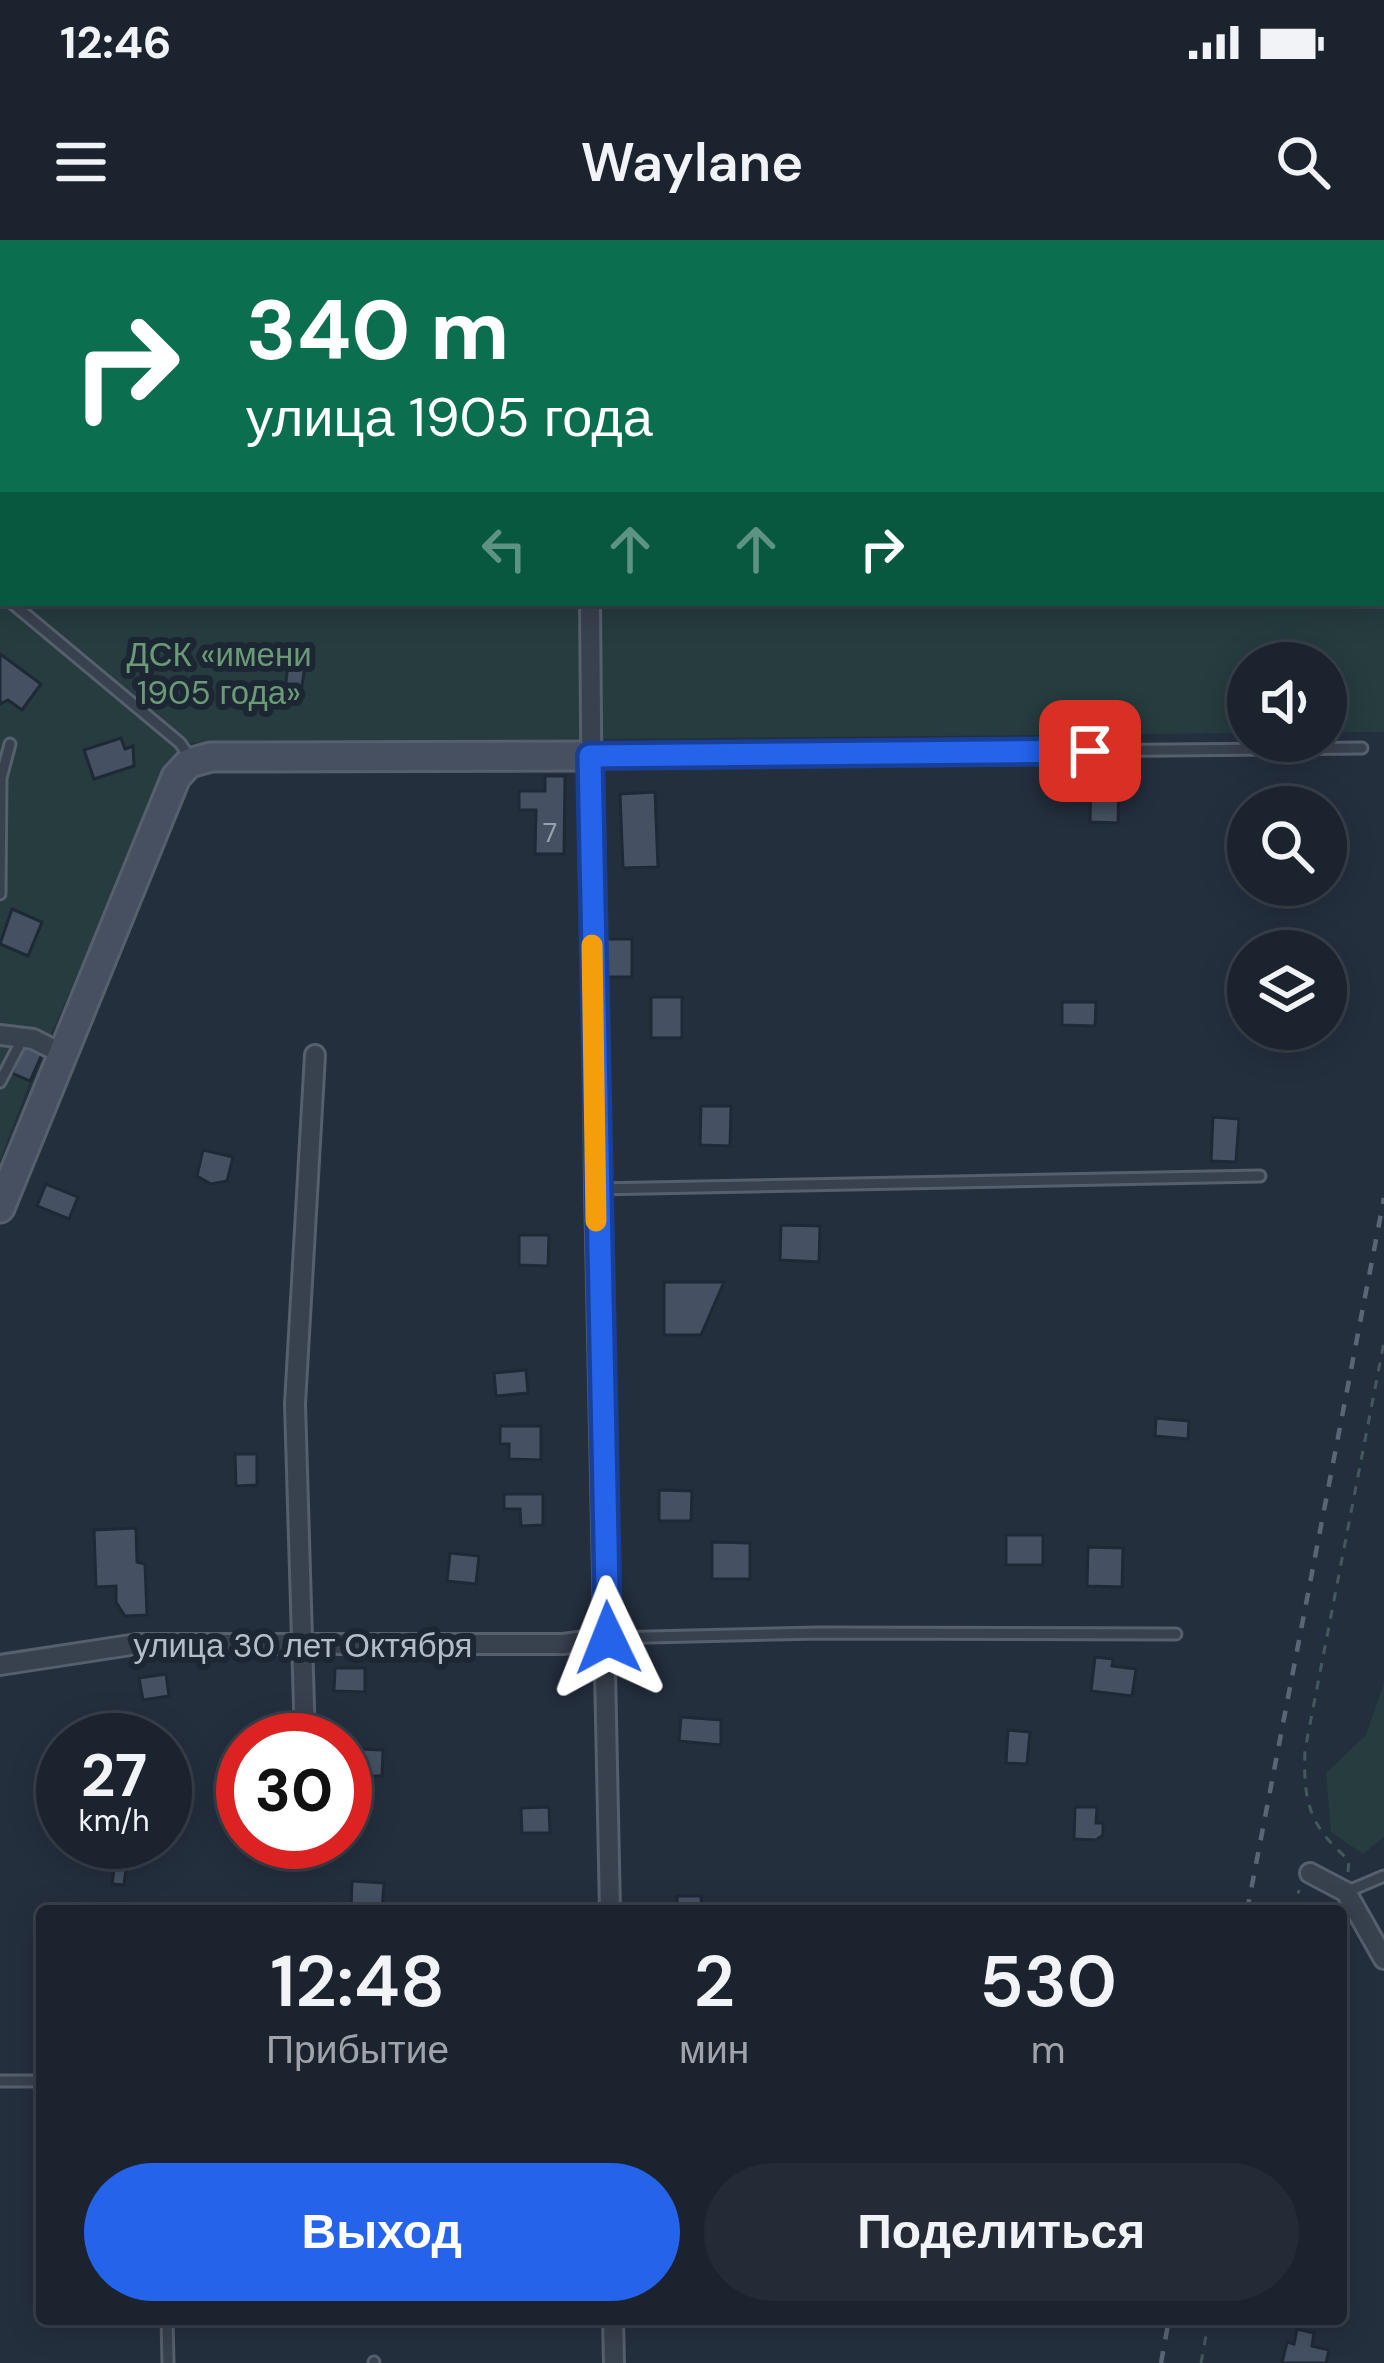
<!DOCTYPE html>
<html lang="ru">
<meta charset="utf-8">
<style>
:root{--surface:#1b232e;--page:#242b36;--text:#f1f3f6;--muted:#a0a4aa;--line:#39404a;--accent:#2563eb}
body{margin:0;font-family:"DM Sans",sans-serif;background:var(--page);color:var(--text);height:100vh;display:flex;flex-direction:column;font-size:45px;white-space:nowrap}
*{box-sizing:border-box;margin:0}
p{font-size:39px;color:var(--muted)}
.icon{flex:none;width:66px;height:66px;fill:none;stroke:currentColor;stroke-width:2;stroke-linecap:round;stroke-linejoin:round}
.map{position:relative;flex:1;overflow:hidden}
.drawer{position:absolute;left:36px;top:1665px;width:1311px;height:420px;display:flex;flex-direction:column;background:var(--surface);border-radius:12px;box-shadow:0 6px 30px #0003,0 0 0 3px var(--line)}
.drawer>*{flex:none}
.top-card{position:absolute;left:0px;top:0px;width:1386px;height:366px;box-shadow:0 6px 30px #0003,0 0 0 3px var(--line);background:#0b6e4f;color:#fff;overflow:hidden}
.tools{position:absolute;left:1227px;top:402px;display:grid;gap:24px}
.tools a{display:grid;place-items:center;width:120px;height:120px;border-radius:50%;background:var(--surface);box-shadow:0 6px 30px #0003,0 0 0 3px var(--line);font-size:60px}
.speed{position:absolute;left:36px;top:1473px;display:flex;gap:24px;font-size:60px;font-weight:700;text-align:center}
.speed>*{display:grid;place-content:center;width:156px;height:156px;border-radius:50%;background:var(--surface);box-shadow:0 6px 30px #0003,0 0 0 3px var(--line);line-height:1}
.speed small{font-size:30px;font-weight:400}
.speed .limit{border:18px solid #d22;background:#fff;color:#111}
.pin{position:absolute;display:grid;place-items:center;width:102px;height:102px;color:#fff;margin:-51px;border-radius:24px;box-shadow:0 6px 18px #0006}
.me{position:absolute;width:132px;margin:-66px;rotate:358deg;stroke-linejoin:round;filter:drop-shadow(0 0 9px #0008)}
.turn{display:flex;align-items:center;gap:42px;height:252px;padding:0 48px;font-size:54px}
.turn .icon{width:156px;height:156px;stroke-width:2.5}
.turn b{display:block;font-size:84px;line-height:102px}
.lanes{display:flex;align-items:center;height:114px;padding:0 48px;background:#0003;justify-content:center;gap:60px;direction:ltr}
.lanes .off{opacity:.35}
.eta{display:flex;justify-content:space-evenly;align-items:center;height:204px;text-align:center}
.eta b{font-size:72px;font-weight:600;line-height:84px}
.primary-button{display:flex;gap:24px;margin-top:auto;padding:24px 48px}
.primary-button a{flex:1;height:138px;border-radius:72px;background:var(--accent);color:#fff;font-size:48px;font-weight:600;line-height:138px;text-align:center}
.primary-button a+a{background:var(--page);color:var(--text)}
.status{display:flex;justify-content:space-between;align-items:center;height:84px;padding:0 60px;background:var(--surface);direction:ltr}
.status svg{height:33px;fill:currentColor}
header{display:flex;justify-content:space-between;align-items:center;height:156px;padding:0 48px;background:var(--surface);font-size:54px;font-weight:600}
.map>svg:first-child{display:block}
.green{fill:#263c3f;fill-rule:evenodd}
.building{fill:#455162;stroke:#1f2835;stroke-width:3}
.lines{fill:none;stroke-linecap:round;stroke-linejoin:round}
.lane-casing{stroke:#565f6c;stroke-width:15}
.street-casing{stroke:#565f6c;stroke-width:24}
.secondary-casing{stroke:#565f6c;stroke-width:33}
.path{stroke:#44595c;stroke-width:3;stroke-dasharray:9 9;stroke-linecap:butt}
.lane{stroke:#38414e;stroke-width:9}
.street{stroke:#38414e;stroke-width:18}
.secondary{stroke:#465061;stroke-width:27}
.rail{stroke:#5a6575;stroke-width:4.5;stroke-dasharray:12 12;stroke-linecap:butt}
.route-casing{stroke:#184099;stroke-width:30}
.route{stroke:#2563eb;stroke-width:21}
.slow{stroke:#f59e0b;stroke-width:21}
.labels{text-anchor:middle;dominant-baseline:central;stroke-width:12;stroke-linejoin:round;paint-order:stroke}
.number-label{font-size:27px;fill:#98a1af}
.park-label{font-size:33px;fill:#6b9a76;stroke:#1d2633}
.street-label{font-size:33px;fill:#b4bcc9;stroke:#1d2633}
</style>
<div class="status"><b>12:46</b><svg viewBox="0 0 49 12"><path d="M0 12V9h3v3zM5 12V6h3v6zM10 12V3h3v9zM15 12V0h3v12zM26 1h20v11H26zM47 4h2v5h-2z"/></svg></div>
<header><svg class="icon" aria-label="menu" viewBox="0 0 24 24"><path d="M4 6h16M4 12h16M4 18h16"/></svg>Waylane<svg class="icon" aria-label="search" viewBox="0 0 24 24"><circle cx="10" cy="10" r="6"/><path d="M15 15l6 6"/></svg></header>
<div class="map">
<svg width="1384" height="2123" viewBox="0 0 1384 2123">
<rect width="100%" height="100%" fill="#242f3e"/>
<g class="green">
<path d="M0,0H1384V492H1326V423H1248V493L181,503L30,841L0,921ZM3,3H1383V363H3Z"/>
<polygon points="1384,1443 1384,1597 1363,1614 1331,1592 1326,1533 1366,1495"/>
</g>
<g class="building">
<polygon points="0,414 41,444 22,470 8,460 0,464"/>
<polygon points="288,424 305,426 300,459 292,464 284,458"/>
<polygon points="121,498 125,509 133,506 134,526 94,539 84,510"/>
<polygon points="545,536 565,536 564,614 535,614 536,570 519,570 519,551 545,551"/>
<polygon points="1091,538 1119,539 1118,583 1090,582"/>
<polygon points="655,552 658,627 623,628 620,554"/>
<polygon points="12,669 42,682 28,716 0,704"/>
<rect x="605" y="699" width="27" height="38"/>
<rect x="651" y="757" width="31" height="41"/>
<polygon points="1062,762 1096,762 1095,786 1062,785"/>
<polygon points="25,804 43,812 30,841 12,833"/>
<polygon points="701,866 731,866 730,906 700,905"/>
<polygon points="1213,877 1239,879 1236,922 1211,921"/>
<polygon points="203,910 233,917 227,941 211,944 197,936"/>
<polygon points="46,944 78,957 69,979 37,966"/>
<polygon points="781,985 820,986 819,1022 780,1020"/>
<polygon points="519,995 549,995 548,1026 519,1025"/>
<polygon points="664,1042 724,1042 701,1095 664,1095"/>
<polygon points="526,1130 528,1153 496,1156 494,1133"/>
<polygon points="1156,1178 1189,1181 1188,1199 1155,1196"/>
<polygon points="500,1186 541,1186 541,1220 509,1219 509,1204 500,1204"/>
<polygon points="235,1214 257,1214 257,1245 236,1246"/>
<polygon points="659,1250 692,1251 691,1281 659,1281"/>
<polygon points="504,1254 543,1254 543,1285 521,1286 520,1269 504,1269"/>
<polygon points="136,1288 137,1322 145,1324 147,1375 125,1376 116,1362 116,1346 96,1347 94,1290"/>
<rect x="1006" y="1295" width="37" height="30"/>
<polygon points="712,1302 750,1303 750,1339 712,1339"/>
<polygon points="1088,1307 1123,1308 1122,1347 1087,1346"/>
<polygon points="450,1313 479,1316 476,1344 447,1341"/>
<polygon points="1095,1417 1113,1419 1112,1426 1136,1429 1132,1456 1091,1451"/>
<polygon points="335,1428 365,1428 365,1452 334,1451"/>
<polygon points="166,1434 169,1456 143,1460 139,1438"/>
<polygon points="681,1477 721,1480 721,1505 679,1501"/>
<polygon points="1008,1490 1030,1492 1027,1524 1006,1523"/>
<polygon points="238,1494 265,1500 243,1500 243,1531 225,1529 223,1516 237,1510"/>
<polygon points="360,1509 383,1510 382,1536 359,1536"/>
<polygon points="549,1567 550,1593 522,1593 521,1568"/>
<polygon points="1075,1567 1097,1567 1096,1583 1103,1583 1103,1595 1096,1600 1074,1599"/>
<polygon points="111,1603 129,1605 124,1645 112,1644 114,1629 108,1628"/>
<polygon points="352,1641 384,1643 382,1671 351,1670"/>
<polygon points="677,1656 701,1656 702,1671 677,1671"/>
<polygon points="1297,2089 1314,2093 1312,2106 1329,2110 1326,2123 1282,2123 1287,2102 1294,2104"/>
</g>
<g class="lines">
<g class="lane-casing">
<g id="lane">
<polyline points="266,0 270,3"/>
<polyline points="1383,51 1384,51"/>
<polyline points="0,353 3,356"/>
<polyline points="12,363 180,503 189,516"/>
<polyline points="594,516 1362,508"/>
<polyline points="0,654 1,538 10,504"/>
<polyline points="0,842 23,798"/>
<polyline points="595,949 1260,936"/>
<polyline points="608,1398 820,1393 1176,1394"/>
<polyline points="1346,1652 1384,1636"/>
<polyline points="0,1841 42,1841"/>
<polyline points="167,2079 168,2123"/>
<polyline points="374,2123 374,2122"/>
</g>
</g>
<g class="street-casing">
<g id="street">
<polyline points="589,0 589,3"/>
<polyline points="590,363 595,949 610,1671"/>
<polyline points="0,795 33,799 63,814"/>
<polyline points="0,1425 137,1404 563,1404 608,1398"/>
<polyline points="305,1500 295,1164 315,815"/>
<polyline points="1310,1633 1346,1652 1384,1719"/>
<polyline points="613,2079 614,2123"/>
</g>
</g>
<g class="secondary-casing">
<polyline id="secondary" points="0,968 176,537 189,523 211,517 590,516"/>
</g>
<g class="path">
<path d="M1348,1632L1349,1620C1309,1586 1303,1561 1305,1510L1384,1102"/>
<polyline points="1294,1671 1299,1650"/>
<polyline points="1201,2123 1209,2079"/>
</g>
<use href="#lane" class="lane"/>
<use href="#street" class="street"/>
<use href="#secondary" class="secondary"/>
<g class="rail">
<polyline points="1247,1671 1384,958"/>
<polyline points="1161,2123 1169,2079"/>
</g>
</g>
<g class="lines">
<g class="route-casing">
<polyline id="route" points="608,1398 590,516 1090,511"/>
</g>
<use href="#route" class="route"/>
<polyline class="slow" points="592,705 596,981"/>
</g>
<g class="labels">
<g class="number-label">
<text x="550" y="592">7</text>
</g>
<g class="park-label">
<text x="219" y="414">ДСК «имени<tspan x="219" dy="38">1905 года»</tspan></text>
</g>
<g class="street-label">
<text x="303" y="1405">улица 30 лет Октября</text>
</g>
</g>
</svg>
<div class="tools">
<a><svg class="icon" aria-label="sound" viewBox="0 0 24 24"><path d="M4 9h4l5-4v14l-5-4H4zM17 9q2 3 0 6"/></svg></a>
<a><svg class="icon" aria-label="search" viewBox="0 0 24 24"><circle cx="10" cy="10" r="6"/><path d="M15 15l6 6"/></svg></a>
<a><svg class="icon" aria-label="layers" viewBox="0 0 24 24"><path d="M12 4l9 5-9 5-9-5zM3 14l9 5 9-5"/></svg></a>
</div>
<div class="speed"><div>27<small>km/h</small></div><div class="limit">30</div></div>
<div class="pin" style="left:1090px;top:511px;background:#d93025"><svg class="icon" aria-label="arrive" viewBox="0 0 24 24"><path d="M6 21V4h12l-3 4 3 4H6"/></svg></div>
<svg class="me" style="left:608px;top:1398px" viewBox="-20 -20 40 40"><path d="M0-17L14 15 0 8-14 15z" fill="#2563eb" stroke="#fff" stroke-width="4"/></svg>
<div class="top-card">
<div class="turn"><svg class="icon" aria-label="right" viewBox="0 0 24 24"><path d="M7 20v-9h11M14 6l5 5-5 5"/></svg><div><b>340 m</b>улица 1905 года</div></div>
<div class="lanes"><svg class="icon off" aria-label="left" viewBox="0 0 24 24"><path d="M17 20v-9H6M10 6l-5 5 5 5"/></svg><svg class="icon off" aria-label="ahead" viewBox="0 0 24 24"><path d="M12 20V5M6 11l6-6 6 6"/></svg><svg class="icon off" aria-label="ahead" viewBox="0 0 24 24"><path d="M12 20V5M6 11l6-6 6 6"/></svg><svg class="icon" aria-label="right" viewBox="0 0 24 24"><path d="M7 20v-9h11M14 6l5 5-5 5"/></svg></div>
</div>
<section class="drawer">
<div class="eta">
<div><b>12:48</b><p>Прибытие</p></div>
<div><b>2</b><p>мин</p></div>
<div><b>530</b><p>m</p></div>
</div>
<div class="primary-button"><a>Выход</a><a>Поделиться</a></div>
</section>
</div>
